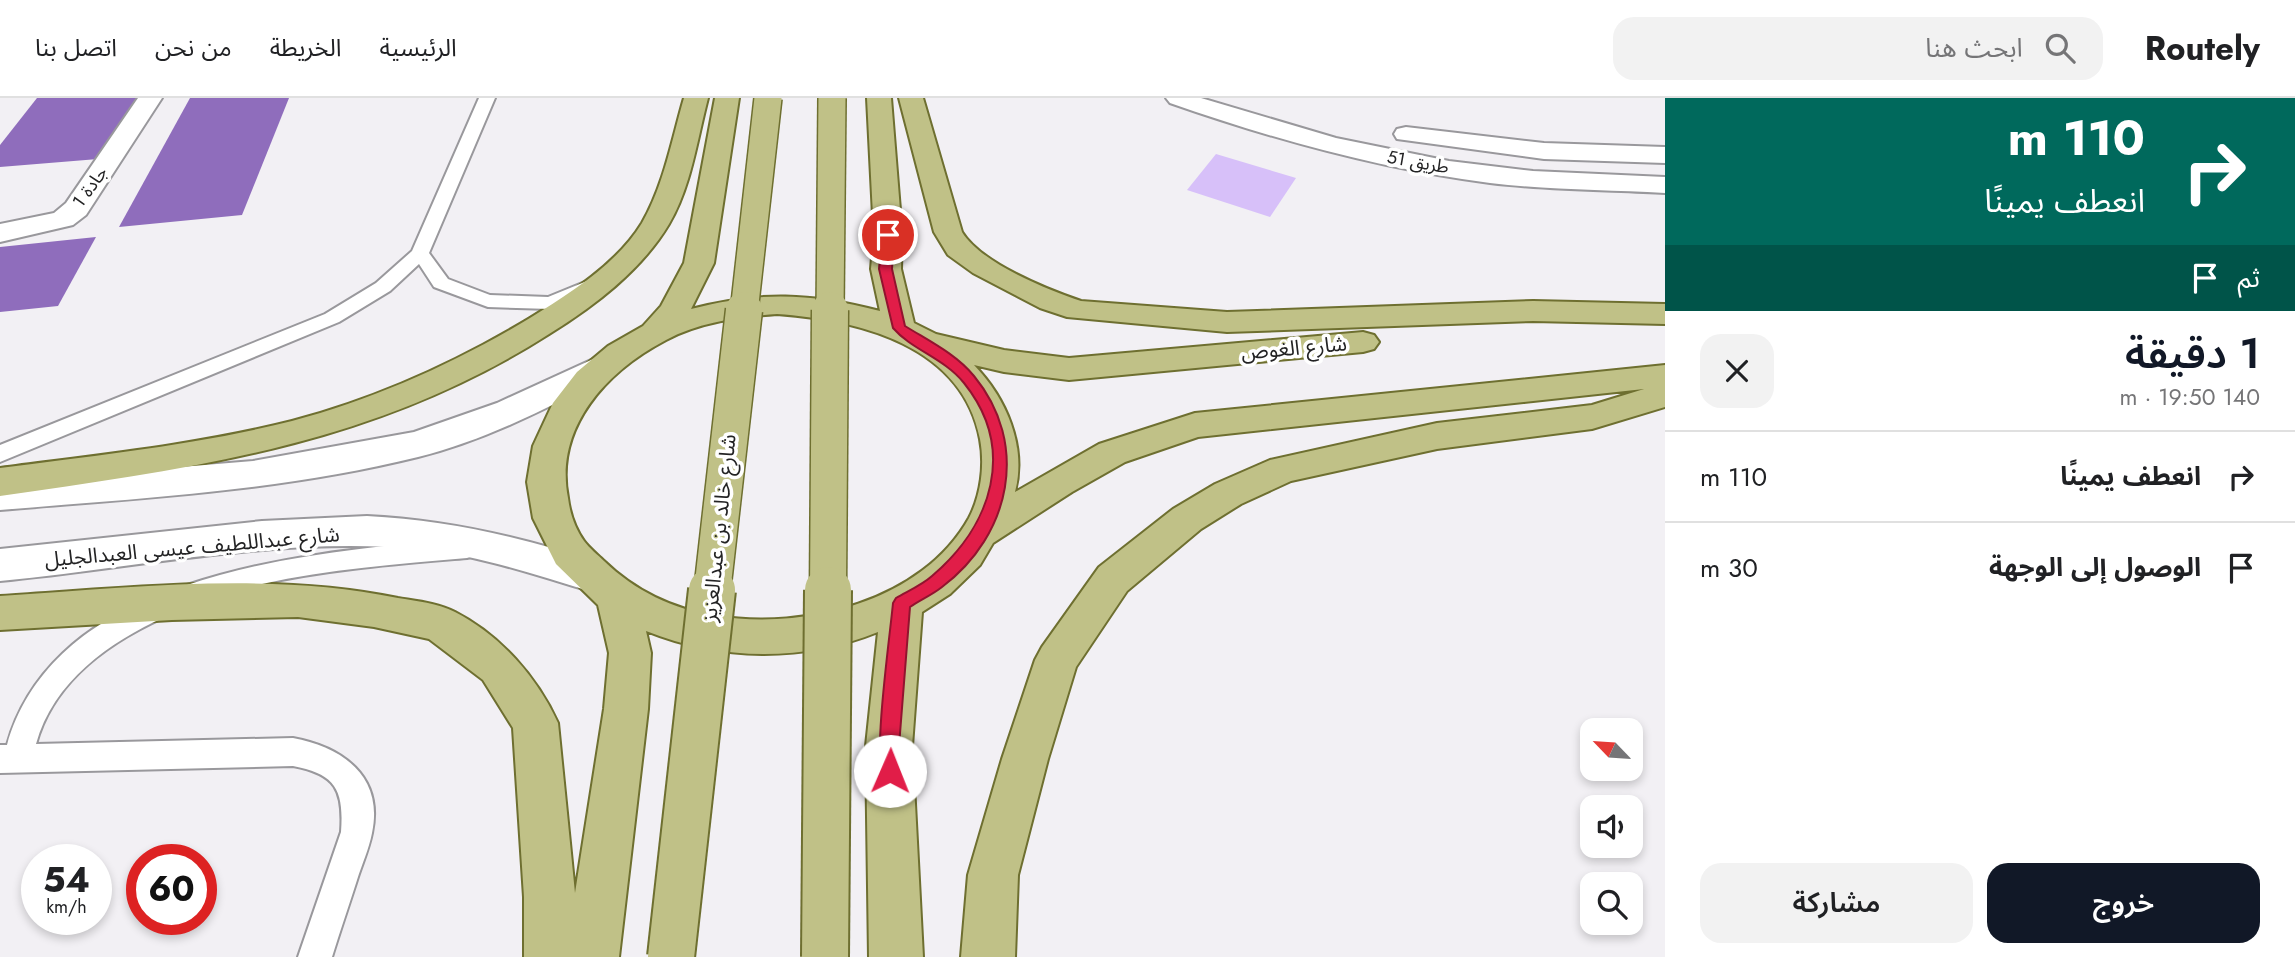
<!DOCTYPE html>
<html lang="ar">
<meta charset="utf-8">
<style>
:root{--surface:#fff;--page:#f2f2f2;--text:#202124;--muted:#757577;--line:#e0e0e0;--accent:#111827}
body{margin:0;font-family:Jost,"Noto Sans Arabic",sans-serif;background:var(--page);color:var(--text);direction:rtl;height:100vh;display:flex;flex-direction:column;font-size:26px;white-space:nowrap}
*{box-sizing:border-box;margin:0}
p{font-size:23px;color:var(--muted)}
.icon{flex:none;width:38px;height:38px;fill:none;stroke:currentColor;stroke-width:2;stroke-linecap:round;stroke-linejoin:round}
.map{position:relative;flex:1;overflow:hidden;direction:ltr}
.side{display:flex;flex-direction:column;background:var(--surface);width:630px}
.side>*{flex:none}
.banner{background:#00695c;color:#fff;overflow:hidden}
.needle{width:46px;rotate:295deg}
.controls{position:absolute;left:1580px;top:620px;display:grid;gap:14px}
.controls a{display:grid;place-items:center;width:63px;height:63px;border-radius:14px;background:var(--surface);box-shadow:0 4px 10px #0003;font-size:35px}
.speed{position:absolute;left:21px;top:746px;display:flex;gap:14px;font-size:35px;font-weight:700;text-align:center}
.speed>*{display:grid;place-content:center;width:91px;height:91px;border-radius:50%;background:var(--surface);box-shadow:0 4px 10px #0003;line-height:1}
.speed small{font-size:18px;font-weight:400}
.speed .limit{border:10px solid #d22;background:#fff;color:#111}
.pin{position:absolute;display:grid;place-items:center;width:60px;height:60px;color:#fff;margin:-30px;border:4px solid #fff;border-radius:50%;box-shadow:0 2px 7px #0007}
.me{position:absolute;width:77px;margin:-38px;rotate:1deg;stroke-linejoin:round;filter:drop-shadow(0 0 5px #0008)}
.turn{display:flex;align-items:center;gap:24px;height:147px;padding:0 35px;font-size:32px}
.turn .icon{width:91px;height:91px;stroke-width:2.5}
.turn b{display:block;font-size:49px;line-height:60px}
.then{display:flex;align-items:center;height:66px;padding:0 35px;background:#0003;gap:14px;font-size:26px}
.round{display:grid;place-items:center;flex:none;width:74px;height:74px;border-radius:21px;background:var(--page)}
.overview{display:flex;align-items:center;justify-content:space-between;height:119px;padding:0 35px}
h1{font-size:42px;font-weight:600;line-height:52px;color:var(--accent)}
.action{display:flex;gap:14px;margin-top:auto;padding:14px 35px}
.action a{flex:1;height:80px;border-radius:21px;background:var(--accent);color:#fff;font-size:28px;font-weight:600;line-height:80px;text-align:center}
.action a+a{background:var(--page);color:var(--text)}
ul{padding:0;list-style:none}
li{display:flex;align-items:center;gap:21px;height:91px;padding:0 35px;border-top:2px solid var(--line)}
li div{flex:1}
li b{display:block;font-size:26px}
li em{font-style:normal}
header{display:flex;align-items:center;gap:42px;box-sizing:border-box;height:98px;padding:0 35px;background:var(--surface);border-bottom:2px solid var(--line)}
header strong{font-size:33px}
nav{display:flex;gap:38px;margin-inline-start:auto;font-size:24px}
.search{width:490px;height:63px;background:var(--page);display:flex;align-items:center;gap:18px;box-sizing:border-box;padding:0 24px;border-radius:21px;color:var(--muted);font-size:26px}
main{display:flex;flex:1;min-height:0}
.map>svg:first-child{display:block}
.green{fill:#d7c0f9}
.building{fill:#8f6dbc}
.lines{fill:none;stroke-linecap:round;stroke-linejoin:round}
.lane-casing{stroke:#99989c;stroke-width:4}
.street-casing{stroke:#99989c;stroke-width:4}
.secondary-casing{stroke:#99989c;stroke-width:4}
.primary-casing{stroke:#6e6f30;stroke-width:4}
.lane{fill:#fff;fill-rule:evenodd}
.street{fill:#fff;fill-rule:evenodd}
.secondary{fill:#fff;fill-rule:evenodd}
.primary{fill:#c0c187;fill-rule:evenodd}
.primary-bridge-far2-casing{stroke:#6e6f30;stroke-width:30;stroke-linecap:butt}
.primary-bridge-far1-casing{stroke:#6e6f30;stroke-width:39;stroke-linecap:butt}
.primary-bridge-casing{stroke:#6e6f30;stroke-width:50;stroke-linecap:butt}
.primary-bridge-far2{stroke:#c0c187;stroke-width:27}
.primary-bridge-far1{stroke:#c0c187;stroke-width:36}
.primary-bridge{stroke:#c0c187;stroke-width:46}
.route{fill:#e11d48;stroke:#92132f;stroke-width:2}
.labels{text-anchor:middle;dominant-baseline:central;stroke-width:7;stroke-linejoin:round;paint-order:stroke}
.far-street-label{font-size:18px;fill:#232324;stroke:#fff}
.street-label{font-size:21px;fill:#232324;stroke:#fff}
</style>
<header>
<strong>Routely</strong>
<div class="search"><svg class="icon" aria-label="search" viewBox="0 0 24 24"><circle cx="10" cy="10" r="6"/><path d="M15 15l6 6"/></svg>ابحث هنا</div>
<nav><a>الرئيسية</a><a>الخريطة</a><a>من نحن</a><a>اتصل بنا</a></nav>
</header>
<main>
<section class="side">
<div class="banner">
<div class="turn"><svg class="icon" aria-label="right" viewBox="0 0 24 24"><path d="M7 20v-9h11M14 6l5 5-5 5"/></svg><div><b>110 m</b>انعطف يمينًا</div></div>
<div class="then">ثم<svg class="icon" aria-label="arrive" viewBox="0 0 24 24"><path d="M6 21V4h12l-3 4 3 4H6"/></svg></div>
</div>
<div class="overview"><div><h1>1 دقيقة</h1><p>140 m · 19:50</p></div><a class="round"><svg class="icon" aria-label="close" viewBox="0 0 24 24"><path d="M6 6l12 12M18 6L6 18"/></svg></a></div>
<ul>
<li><svg class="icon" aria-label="right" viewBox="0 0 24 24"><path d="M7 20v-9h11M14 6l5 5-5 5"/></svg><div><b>انعطف يمينًا</b></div><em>110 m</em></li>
<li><svg class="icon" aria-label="arrive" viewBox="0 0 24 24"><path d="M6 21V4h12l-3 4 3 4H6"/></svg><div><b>الوصول إلى الوجهة</b></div><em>30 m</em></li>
</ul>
<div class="action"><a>خروج</a><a>مشاركة</a></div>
</section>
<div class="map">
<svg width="1665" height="859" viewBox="0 0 1665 859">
<rect width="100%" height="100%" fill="#f2f0f4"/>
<polygon class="green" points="1216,56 1296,80 1270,119 1187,92"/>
<g class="building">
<polygon points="37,0 137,0 98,61 0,69 0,47"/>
<polygon points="190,0 289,0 242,117 119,129"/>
<polygon points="96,139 58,208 0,214 0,149"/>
</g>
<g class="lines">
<g class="lane-casing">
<g id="lane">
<polygon points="479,0 495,0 429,155 448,181 490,197 548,199 592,181 602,187 599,191 551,211 488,209 434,189 419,166 390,193 339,224 0,364 0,347 325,216 376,185 412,153"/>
<path d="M467,440L476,443L479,450L476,457L467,460C398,466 329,471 262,486C242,490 201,510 184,504L180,496L184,488C276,457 370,449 467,440Z"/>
<path d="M156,500L165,503L169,511L165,519C109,544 53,584 36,646L293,640C342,649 384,678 372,735C369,751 362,766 357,782C349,807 340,833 332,859H298L341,734C344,692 336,676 293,668L0,675V647H7C27,575 86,524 156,500Z"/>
</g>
</g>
<g class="street-casing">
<polygon id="street" points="138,0 162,0 86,117 73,127 0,144 0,126 54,115 66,105"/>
</g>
<g class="secondary-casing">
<g id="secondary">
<path d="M1166,0H1201L1336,40L1449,63L1533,73L1665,79V95C1607,92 1548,92 1490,85C1380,71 1273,41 1170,5Z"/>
<polygon points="1406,29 1544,45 1665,49 1665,65 1544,61 1397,41 1394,36 1397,31"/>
<path d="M602,257L614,260L618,268L614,276C551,308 487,342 418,359C281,393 140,400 0,412V384L253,363L414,334L497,305Z"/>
<path d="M367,418C449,422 526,440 603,466L609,477L603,488L589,493C533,476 477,457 419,451C280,438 138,470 0,483V451L262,423Z"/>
</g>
</g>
<g class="primary-casing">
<g id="primary">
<path d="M684,0H708C697,42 691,89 669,126C641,173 594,208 549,236C375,347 199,369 0,398V370C98,357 197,347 292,323C375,301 457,264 530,220C569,196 617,166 642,125C664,87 672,41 684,0Z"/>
<path d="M715,0H739L714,165L691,211C760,193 811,195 880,213L871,171L874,137L867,0H891L902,137L901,171L914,225L936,236L1004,252L1069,260L1363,234L1374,237L1379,244L1374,251L1363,254L1069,282L1004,274L974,267C1006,300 1027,348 1015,394L1099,346L1195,315L1665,267V309L1592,331L1437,351L1291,383L1241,406L1201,431L1127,493L1076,569L1048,661L1018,777L1015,859H961L968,777L1002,661L1035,562L1042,549L1099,469L1173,411L1215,386L1270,362L1437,325L1592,307L1644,291L1198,339L1125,364L1072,394L993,445L980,467L950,496L922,514L912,648L923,859H869L866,648L878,534C804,564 720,563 646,533L651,555L648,611L619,859H524V799L513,630L483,582L429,541L374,529L298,519L172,522L0,532V498C132,490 268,473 398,500C416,503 438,505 455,514C500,537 537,579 558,625L575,795L604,611L609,555L598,507L556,466L533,420L527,384L533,348L553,305L577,274L608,248L643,228L661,208L684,165ZM777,216C859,222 962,247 980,341C985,367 981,397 969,420C922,504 805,532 716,518C673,511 635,493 604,463C598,457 589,450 584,443C575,430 570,416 568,400C554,329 607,273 666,242C700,224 739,219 777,216Z"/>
<path d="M899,0H923L962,134C981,165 1046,191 1081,203L1227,214L1533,203L1665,206V226L1533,223L1227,234L1067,219L1040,210L973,175L948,157L934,134Z"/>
</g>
</g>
<use href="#lane" class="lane"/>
<use href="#street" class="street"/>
<use href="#secondary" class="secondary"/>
<use href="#primary" class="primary"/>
<g class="primary-bridge-far2-casing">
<g id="primary-bridge-far2">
<polyline points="744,214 768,0"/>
<polyline points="830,214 832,0"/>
</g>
</g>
<g class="primary-bridge-far1-casing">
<g id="primary-bridge-far1">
<polyline points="712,494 744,212"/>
<polyline points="828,494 830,212"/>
</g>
</g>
<g class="primary-bridge-casing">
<g id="primary-bridge">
<polyline points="671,859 712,492"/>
<polyline points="825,859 828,492"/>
</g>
</g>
<use href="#primary-bridge-far2" class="primary-bridge-far2"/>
<use href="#primary-bridge-far1" class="primary-bridge-far1"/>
<use href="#primary-bridge" class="primary-bridge"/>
</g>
<path class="route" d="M888,133L894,137L892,171L905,228C929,243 956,256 974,278C1030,346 1011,437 942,489C932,497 920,502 910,509L899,648L900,673L897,680L890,683L883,680C873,656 890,538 893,505L896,500C908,493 922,487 932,478C992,427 1017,351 964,285C944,260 912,252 893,230L879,171L882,137Z"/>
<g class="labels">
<g class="far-street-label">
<text transform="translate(1418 64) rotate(10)">طريق 51</text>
<text transform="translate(90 89) rotate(-54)">جادة 1</text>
</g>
<g class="street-label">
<text transform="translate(1294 250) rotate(-5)">شارع الغوص</text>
<text transform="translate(719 430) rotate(-84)">شارع خالد بن عبدالعزيز</text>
<text transform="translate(192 449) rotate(-5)">شارع عبداللطيف عيسى العبدالجليل</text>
</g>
</g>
</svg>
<div class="controls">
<a><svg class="needle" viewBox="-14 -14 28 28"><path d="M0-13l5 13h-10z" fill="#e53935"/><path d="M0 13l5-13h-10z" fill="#757577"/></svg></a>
<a><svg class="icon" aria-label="sound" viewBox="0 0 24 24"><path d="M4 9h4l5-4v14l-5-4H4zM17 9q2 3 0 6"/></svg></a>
<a><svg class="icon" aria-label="search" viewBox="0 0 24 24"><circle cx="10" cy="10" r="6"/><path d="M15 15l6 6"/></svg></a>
</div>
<div class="speed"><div>54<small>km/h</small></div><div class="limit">60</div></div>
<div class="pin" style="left:888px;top:137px;background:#d93025"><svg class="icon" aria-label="arrive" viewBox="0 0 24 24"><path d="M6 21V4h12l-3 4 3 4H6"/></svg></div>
<svg class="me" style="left:890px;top:673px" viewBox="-20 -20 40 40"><circle r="19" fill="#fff"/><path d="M0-13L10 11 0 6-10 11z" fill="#e11d48"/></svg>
</div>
</main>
